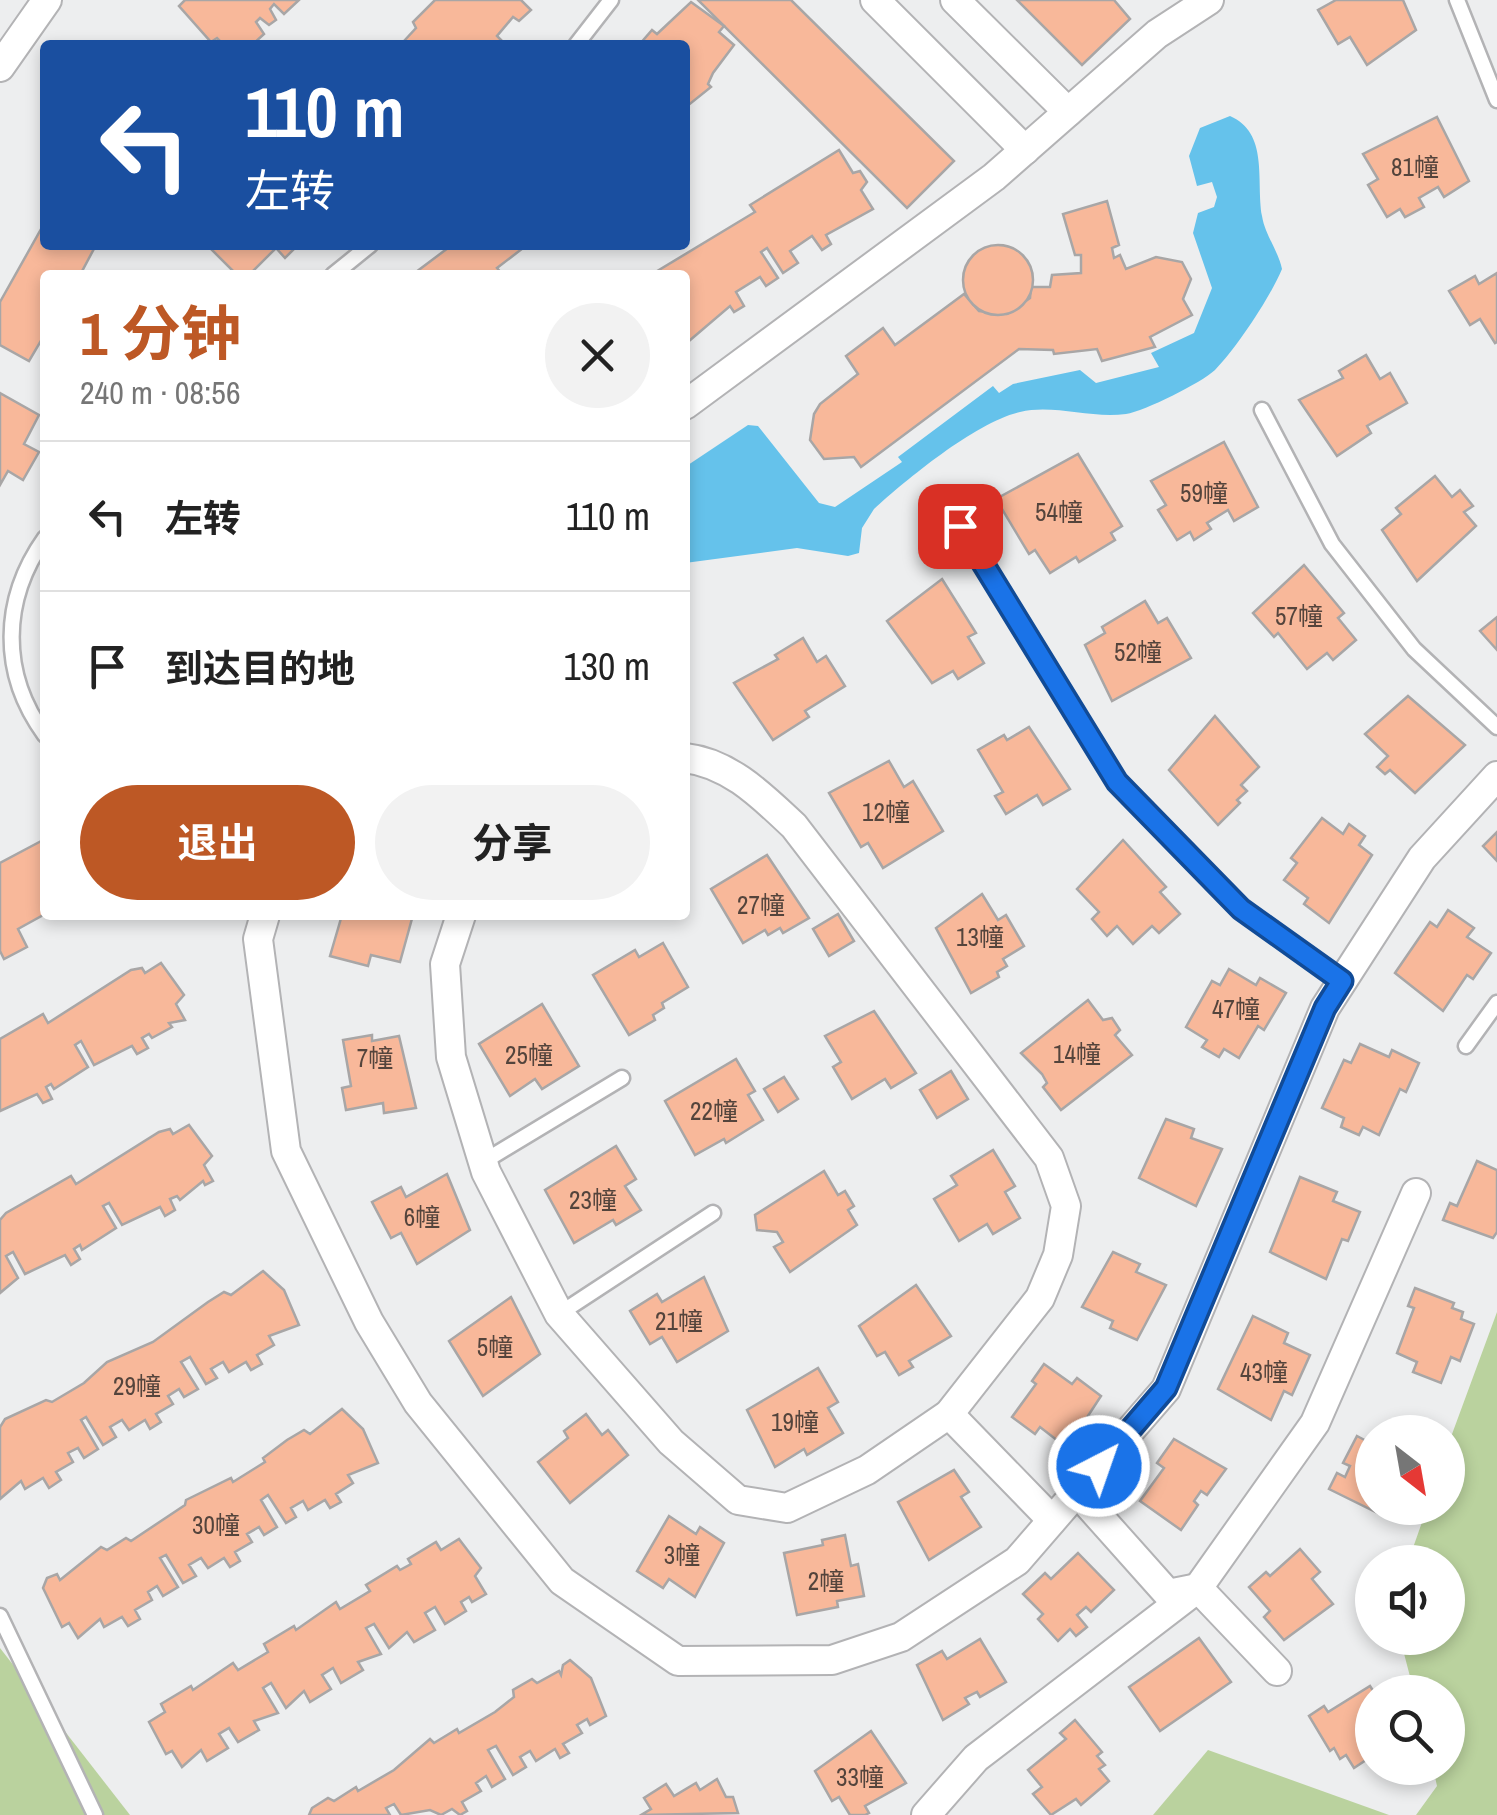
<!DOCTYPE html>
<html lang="zh">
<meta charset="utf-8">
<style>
:root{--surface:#fff;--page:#f2f2f2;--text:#222;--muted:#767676;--line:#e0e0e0;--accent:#bd5825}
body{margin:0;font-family:"Archivo Narrow","Noto Sans SC",sans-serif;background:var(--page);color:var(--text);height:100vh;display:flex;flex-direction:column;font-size:38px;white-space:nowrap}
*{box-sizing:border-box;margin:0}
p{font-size:32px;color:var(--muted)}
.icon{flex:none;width:55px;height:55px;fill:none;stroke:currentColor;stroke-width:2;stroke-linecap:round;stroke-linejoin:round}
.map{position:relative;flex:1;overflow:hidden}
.sheet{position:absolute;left:40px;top:270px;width:650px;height:650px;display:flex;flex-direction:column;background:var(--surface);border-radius:10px;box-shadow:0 5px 15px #0003}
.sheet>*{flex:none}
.guide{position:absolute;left:40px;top:40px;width:650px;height:210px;border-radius:10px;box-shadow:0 5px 15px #0003;background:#1a4fa0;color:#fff;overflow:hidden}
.needle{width:65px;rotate:149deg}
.fabs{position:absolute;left:1355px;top:1415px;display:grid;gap:20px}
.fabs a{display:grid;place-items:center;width:110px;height:110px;border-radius:50%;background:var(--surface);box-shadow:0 5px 15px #0003;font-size:50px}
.pin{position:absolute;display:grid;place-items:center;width:85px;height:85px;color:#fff;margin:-42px;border-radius:20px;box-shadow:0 5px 15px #0006}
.me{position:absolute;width:110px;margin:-55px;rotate:41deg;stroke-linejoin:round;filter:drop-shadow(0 0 8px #0008)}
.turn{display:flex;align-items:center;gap:35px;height:210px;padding:0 40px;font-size:45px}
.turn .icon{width:130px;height:130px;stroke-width:2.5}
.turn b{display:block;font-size:70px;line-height:85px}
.round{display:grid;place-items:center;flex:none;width:105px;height:105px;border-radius:52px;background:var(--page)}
.summary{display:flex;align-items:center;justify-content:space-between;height:170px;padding:0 40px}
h1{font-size:60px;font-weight:700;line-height:75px;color:var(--accent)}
.button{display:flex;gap:20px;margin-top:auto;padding:20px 40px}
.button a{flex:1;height:115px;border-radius:60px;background:var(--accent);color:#fff;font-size:40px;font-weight:700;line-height:115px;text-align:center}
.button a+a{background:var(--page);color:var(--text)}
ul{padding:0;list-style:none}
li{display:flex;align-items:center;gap:30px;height:150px;padding:0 40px;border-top:2px solid var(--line)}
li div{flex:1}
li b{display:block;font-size:38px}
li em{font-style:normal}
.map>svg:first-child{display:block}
.green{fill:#bad29e}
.water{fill:#65c2eb}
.building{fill:#f8b89a;stroke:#a8a6a6;stroke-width:2.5}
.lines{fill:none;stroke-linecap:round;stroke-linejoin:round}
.lane-casing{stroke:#b3b3b5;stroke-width:19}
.street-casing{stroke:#b3b3b5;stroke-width:32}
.lane{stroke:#fff;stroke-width:14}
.street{stroke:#fff;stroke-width:28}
.route-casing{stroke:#114b97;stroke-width:25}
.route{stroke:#1a73e8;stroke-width:18}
.labels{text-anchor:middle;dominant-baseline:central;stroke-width:8;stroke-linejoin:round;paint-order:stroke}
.number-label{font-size:25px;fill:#54443c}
</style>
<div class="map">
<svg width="1497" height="1815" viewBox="0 0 1497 1815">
<rect width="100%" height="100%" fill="#edeeef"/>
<g class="green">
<polygon points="1497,1312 1497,1815 1416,1815 1437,1786 1433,1768 1448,1768 1448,1692 1414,1692 1400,1638 1448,1638 1448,1562 1408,1562 1427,1508 1448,1508 1448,1445"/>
<polygon points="0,1648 130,1815 0,1815"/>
<polygon points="1208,1750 1389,1815 1153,1815"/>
</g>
<path class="water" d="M1230,116C1269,133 1256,180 1262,216C1265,235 1278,250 1282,269C1271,296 1236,349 1215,370C1201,383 1145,411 1126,414C1091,419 1054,404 1020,412C976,422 907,479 874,509L862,528L859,553L848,556L797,548L685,563V467L748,425L758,426L819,503L835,507L902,462L898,457L993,386L999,393L1013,384L1080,370L1096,383L1159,367L1151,353L1194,333L1212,288L1193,233L1198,213L1214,207L1217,197L1212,182L1197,186L1189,156L1200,128Z"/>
<g class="building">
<polygon points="185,0 299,0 284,14 274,4 270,9 276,20 269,25 260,18 256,22 264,34 252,45 224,45 217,38 211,42 179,6"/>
<polygon points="435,0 521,0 531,10 519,21 513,17 497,36 502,41 497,45 407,45 404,41 416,28 413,22"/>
<polygon points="698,0 791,0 954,161 907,208"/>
<polygon points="1017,0 1114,0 1130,19 1082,65"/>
<polygon points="1336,0 1403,0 1416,30 1367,65 1350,37 1338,44 1318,10"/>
<polygon points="691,2 724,26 719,32 734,45 713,73 708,84 711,87 686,107 685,45 639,45 652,30 657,34"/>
<polygon points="1437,117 1469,181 1444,197 1438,187 1419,198 1424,207 1405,217 1400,209 1387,217 1368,185 1378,179 1363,154"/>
<polygon points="839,150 853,173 860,171 867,182 861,190 873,209 826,235 831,244 822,250 812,236 790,251 798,263 783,273 767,248 761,252 778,278 766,286 760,277 736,292 744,306 734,312 730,306 689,341 685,334 685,275 654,273 755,212 750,205"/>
<polygon points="1107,201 1119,245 1112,248 1114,258 1120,255 1126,269 1156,257 1182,262 1191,279 1183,299 1192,315 1150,337 1155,347 1102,361 1097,349 1054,354 1053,350 1019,349 861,467 854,457 824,459 810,440 814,414 820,404 858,374 846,356 883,328 895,345 964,294 979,311 1007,314 1030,298 1031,287 1050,287 1052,275 1081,273 1081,255 1075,255 1063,214"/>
<polygon points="45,222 45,245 96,245 80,275 45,275 45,334 29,361 0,345 0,302"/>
<polygon points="207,245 298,245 285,258 276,248 249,275 237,275"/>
<polygon points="452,245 527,245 497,268 503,275 412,275"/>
<circle cx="998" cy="280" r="35"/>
<polygon points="1497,273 1497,342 1495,343 1480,319 1470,325 1449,291 1475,276 1479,284"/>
<polygon points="1366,355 1380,379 1390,373 1407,403 1367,426 1371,433 1337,456 1299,400 1343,378 1339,371"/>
<polygon points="0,393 39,415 24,444 39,452 23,480 8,471 0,485"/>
<polygon points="1224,442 1258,507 1234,521 1228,510 1207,523 1211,529 1194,540 1190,532 1177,540 1158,510 1166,505 1151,481"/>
<polygon points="1078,454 1122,526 1111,533 1115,540 1079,562 1076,557 1050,573 1035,550 1029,554 996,499"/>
<polygon points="1435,476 1452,497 1460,490 1473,506 1464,512 1476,526 1417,581 1382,530 1401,514 1396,508"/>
<polygon points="1304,565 1344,613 1338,618 1356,640 1333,660 1327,653 1307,669 1278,633 1274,637 1253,613"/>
<polygon points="942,579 976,633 968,637 984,663 958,679 953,671 932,683 887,621"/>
<polygon points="1145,601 1158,623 1167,618 1191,658 1112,701 1085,645 1105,633 1102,627"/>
<polygon points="1497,617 1497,650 1480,631"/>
<polygon points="803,638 817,662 826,656 845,686 805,711 809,717 773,740 734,683 778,659 775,655"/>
<polygon points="1408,696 1465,745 1415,793 1390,770 1385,774 1377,767 1388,756 1365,734"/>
<polygon points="1215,716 1259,767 1241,785 1247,791 1237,800 1240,803 1218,825 1169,770"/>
<polygon points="1029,727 1070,789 1043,805 1037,795 1006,814 995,796 1003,792 978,750 1004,735 1007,740"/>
<polygon points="889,761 904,787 913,781 943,831 883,868 868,843 861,847 829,793"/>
<polygon points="1322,818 1343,834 1349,824 1365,836 1359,845 1372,855 1329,923 1304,904 1308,898 1284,880 1297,863 1291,858"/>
<polygon points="1497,832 1497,861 1483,846"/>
<polygon points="45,839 45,914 18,929 27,947 4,959 0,951 0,863"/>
<polygon points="1123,840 1166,887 1160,892 1180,914 1159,933 1152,926 1133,944 1117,926 1107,936 1092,919 1099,912 1077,889"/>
<polygon points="767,855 809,918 783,933 780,928 768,935 765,930 743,943 711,889"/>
<polygon points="982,894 998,920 1006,915 1024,946 1003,959 1007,966 997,972 999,977 971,993 936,928"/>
<polygon points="1448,910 1474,928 1467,937 1491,953 1473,979 1467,975 1443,1011 1395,973 1430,922 1437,927"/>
<polygon points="838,914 854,941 829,956 813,929"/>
<polygon points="342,915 413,915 400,962 371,955 368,966 330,956"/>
<polygon points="663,943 688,987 662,1003 664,1008 653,1015 655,1020 629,1035 593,975 635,950 639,957"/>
<polygon points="161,963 184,995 176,1004 185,1020 169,1023 172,1027 152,1038 149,1034 142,1038 148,1048 137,1054 132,1046 94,1065 81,1041 75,1045 88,1067 54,1089 51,1084 46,1087 52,1099 43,1103 37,1094 0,1111 0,1039 43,1014 48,1023 131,970 142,968 145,973"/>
<polygon points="1229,969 1256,985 1260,978 1286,993 1264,1030 1258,1026 1239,1058 1224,1049 1219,1057 1202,1047 1207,1040 1186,1027 1212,981 1220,985"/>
<polygon points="1088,1000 1103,1020 1112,1018 1120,1030 1115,1035 1132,1055 1061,1110 1043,1087 1047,1083 1042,1074 1021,1053"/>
<polygon points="542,1004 579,1066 542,1089 535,1079 510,1096 479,1044"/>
<polygon points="874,1011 916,1073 891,1088 885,1079 852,1099 833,1067 841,1062 825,1036"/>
<polygon points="372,1035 372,1041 399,1036 416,1108 384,1113 383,1103 346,1110 342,1088 351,1086 343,1040"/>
<polygon points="1360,1044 1389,1057 1392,1050 1419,1063 1406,1092 1400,1089 1379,1135 1363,1127 1359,1135 1341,1127 1344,1118 1322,1108 1344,1060 1351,1063"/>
<polygon points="736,1059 755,1091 748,1095 763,1120 726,1143 724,1139 695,1155 665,1101"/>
<polygon points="951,1071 968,1099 937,1118 920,1090"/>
<polygon points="784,1077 798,1099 778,1112 764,1089"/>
<polygon points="1166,1119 1194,1129 1191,1138 1222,1149 1196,1206 1139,1178"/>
<polygon points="189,1125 212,1156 204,1165 213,1181 205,1185 203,1181 180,1200 177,1196 170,1199 175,1210 165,1216 160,1207 122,1225 109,1203 103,1206 116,1228 82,1250 80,1245 74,1249 80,1259 71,1265 65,1255 25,1274 13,1252 6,1256 18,1278 0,1293 0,1220 6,1213 71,1176 76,1184 159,1132 170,1129 173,1134"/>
<polygon points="616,1146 636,1179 625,1186 641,1210 616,1225 613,1220 574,1243 545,1190"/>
<polygon points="993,1150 1015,1186 1005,1192 1020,1218 993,1234 987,1224 959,1241 934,1199 957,1185 951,1176"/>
<polygon points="1477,1161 1497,1170 1497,1232 1493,1238 1443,1220 1450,1203 1457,1206"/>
<polygon points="824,1171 838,1195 845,1191 854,1206 848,1210 857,1225 790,1272 774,1247 783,1242 777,1232 757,1230 755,1215"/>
<polygon points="447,1174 470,1230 417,1264 401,1233 391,1238 372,1202 401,1187 406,1197"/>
<polygon points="1300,1177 1337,1192 1333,1201 1360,1212 1348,1241 1342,1239 1326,1279 1270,1252"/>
<polygon points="1113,1252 1140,1264 1136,1272 1166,1285 1137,1340 1110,1328 1113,1321 1082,1307"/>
<polygon points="263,1271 284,1290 299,1325 269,1336 274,1345 257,1355 262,1364 251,1370 246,1362 229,1372 223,1362 211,1369 217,1378 206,1384 190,1357 181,1362 198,1389 184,1397 179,1389 168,1396 173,1404 156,1414 161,1422 150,1429 145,1420 129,1430 122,1420 110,1427 116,1437 103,1445 86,1417 81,1420 98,1449 84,1458 78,1448 68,1453 73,1462 56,1472 61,1480 49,1488 43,1478 25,1489 21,1481 0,1499 0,1427 5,1419 46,1400 52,1402 84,1383 107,1362 153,1342 208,1302 224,1292 231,1295"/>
<polygon points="704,1277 728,1331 677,1362 662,1337 650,1344 630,1311 657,1294 662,1302"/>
<polygon points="916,1285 951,1336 909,1361 913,1367 899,1375 885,1352 877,1356 859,1326"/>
<polygon points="1415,1288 1454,1303 1452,1308 1463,1312 1461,1319 1474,1324 1460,1361 1451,1357 1441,1383 1413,1372 1417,1362 1397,1353 1414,1308 1408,1306"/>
<polygon points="511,1297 540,1354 483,1396 449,1341"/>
<polygon points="1253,1316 1288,1333 1284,1343 1310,1355 1292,1395 1284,1391 1271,1420 1218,1389"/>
<polygon points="1044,1364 1072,1384 1077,1378 1101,1396 1067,1448 1040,1427 1035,1434 1012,1417 1036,1384 1032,1381"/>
<polygon points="818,1368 838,1402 828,1408 843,1433 807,1455 804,1449 775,1467 747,1410"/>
<polygon points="342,1409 363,1429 378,1463 348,1475 353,1483 336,1494 341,1502 330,1508 325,1500 308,1510 303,1501 291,1508 296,1517 286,1523 268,1495 261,1500 277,1527 264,1535 259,1527 247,1534 252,1542 235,1552 240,1561 230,1567 224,1558 208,1568 201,1558 189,1565 196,1576 183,1583 166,1555 160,1558 178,1587 163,1596 157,1586 148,1592 152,1600 135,1610 140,1619 128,1626 122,1617 104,1627 100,1619 78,1638 69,1623 62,1627 43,1588 47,1578 57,1574 60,1580 101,1547 107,1550 126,1538 131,1541 185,1505 186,1500 231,1478 233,1482 265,1462 263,1458 287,1440 304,1430 310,1434"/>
<polygon points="586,1414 602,1435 608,1430 628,1455 570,1503 538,1462 568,1438 564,1431"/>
<polygon points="1357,1436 1372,1444 1372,1508 1393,1508 1388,1518 1329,1489 1337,1473 1345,1477 1350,1466 1343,1463"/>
<polygon points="1174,1439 1226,1469 1207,1495 1201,1491 1194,1501 1198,1505 1181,1530 1140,1501 1164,1468 1157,1463"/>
<polygon points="954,1470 969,1492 961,1497 981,1527 929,1560 898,1502"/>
<polygon points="669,1516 696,1534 700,1527 724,1543 695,1597 669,1579 663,1588 637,1571"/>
<polygon points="845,1535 851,1566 858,1564 864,1596 837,1601 838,1607 797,1615 784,1553 823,1545 822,1540"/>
<polygon points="459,1539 481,1568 475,1576 486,1594 472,1602 469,1597 461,1602 466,1611 445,1624 435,1607 425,1613 435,1630 414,1642 407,1632 389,1648 374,1624 366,1628 381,1654 358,1662 363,1670 341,1683 333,1668 322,1675 331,1689 310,1702 304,1691 286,1708 271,1683 263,1688 278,1713 254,1721 259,1730 238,1742 229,1728 219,1734 228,1748 207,1761 201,1750 182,1767 172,1751 166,1754 149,1722 165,1712 161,1704 191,1686 193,1690 233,1663 238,1670 268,1652 264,1644 294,1626 296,1630 336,1602 340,1609 370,1591 366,1585 397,1566 400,1570 411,1564 408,1559 436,1542 441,1550"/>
<polygon points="1300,1549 1320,1572 1312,1579 1333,1604 1284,1640 1264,1617 1270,1611 1249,1587 1266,1572 1270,1576"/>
<polygon points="1078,1553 1114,1590 1091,1612 1086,1607 1077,1615 1087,1627 1076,1636 1070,1629 1058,1641 1038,1619 1043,1614 1023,1594 1045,1573 1051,1579"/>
<polygon points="1199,1638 1231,1682 1160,1731 1129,1687"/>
<polygon points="980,1639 1006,1682 980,1697 977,1692 965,1698 969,1704 943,1720 917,1665 942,1651 947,1659"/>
<polygon points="570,1660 591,1678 606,1716 590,1725 587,1719 577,1725 582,1733 563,1744 569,1753 560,1758 555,1749 536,1761 530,1751 520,1757 526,1767 513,1775 496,1746 488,1750 505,1779 492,1787 486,1776 476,1783 481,1791 462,1802 467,1811 460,1815 452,1809 441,1815 430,1810 401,1815 394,1804 386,1808 390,1815 309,1815 312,1808 328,1798 334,1801 356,1787 358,1791 394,1770 430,1739 434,1743 457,1729 459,1733 495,1712 514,1697 513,1690 532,1679 537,1683 559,1671 561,1675 563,1665"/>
<polygon points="1370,1686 1374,1692 1372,1756 1354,1768 1346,1755 1340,1759 1334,1748 1330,1751 1309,1716 1324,1706 1328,1712"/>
<polygon points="1075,1720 1102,1752 1097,1756 1105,1765 1099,1769 1109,1781 1081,1805 1076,1799 1051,1815 1033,1794 1042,1787 1028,1770 1066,1739 1060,1733"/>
<polygon points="871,1731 906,1783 865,1806 869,1813 865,1815 850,1815 839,1797 832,1801 815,1771"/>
<polygon points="717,1779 726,1797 733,1797 738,1813 641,1815 651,1809 644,1798 666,1784 674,1796 696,1783 700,1790"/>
</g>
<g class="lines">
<g class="lane-casing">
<g id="lane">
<polyline points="1457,0 1497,100"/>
<polyline points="576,45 611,0"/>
<polyline points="333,275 370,245"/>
<polyline points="1262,410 1332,544 1414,649 1497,727"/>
<polyline points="960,526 1117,782 1241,909 1343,981"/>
<path d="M45,538C1,600 0,674 45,735"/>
<polyline points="1466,1046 1497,1003"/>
<polyline points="483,1162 622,1078"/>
<polyline points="559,1314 713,1213"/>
<polyline points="0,1616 95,1815"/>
</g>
</g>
<g class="street-casing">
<g id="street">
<polyline points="875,0 1025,150"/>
<polyline points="955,0 1068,112"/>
<polyline points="0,67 47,0"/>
<polyline points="685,405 994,177 1157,34 1209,0"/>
<polyline points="265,915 258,939 286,1151 369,1322 418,1403 562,1581 678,1661 832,1660 901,1637 1017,1561 1166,1389 1325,1008 1422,858 1497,776"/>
<path d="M461,915L445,964L451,1057L486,1172L559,1314L671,1442L738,1500L787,1508L867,1470L949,1414L1040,1298L1058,1255L1066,1206L1049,1158L794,826C763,797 730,763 685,758"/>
<polyline points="949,1414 1052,1520"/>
<polyline points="1077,1492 1168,1594 1198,1588 1277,1671"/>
<polyline points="926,1815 976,1758 1198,1588 1315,1423 1416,1193"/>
</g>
</g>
<use href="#lane" class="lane"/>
<use href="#street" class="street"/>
</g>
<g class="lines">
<g class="route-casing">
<polyline id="route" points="960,526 1117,782 1241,909 1342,981 1325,1008 1166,1388 1099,1466"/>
</g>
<use href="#route" class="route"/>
</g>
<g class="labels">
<g class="number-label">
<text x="1415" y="167">81幢</text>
<text x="1204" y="493">59幢</text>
<text x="1059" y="512">54幢</text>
<text x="1299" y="616">57幢</text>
<text x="1138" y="652">52幢</text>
<text x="886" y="812">12幢</text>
<text x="761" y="905">27幢</text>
<text x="980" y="937">13幢</text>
<text x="1236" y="1009">47幢</text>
<text x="1077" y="1054">14幢</text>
<text x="529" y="1055">25幢</text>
<text x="375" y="1058">7幢</text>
<text x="714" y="1111">22幢</text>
<text x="593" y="1200">23幢</text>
<text x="422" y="1217">6幢</text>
<text x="679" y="1321">21幢</text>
<text x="495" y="1347">5幢</text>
<text x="1264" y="1372">43幢</text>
<text x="137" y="1386">29幢</text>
<text x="795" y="1422">19幢</text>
<text x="216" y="1525">30幢</text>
<text x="682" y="1555">3幢</text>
<text x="826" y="1581">2幢</text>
<text x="860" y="1777">33幢</text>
</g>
</g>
</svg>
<div class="fabs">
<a><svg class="needle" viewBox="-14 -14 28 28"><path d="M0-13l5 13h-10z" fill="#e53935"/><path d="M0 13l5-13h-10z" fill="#767676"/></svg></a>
<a><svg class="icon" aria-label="sound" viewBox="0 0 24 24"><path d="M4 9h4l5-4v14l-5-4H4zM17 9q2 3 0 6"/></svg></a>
<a><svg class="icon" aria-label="search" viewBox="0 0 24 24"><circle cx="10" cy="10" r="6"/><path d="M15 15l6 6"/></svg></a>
</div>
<div class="pin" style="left:960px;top:526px;background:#d93025"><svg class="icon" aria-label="arrive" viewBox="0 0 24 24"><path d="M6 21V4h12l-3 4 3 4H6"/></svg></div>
<svg class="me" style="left:1099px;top:1466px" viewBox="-20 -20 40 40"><circle r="17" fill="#1a73e8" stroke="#fff" stroke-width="3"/><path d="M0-11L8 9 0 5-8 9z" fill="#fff"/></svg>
<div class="guide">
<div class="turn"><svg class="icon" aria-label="left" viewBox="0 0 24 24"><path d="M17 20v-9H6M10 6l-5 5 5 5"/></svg><div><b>110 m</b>左转</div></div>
</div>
<section class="sheet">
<div class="summary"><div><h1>1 分钟</h1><p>240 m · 08:56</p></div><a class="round"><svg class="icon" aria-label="close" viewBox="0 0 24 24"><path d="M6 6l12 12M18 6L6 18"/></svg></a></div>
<ul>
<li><svg class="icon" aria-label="left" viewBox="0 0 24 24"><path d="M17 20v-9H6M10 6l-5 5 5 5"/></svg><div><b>左转</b></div><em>110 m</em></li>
<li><svg class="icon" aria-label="arrive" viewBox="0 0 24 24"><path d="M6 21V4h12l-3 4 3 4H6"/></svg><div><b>到达目的地</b></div><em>130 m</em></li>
</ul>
<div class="button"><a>退出</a><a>分享</a></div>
</section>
</div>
